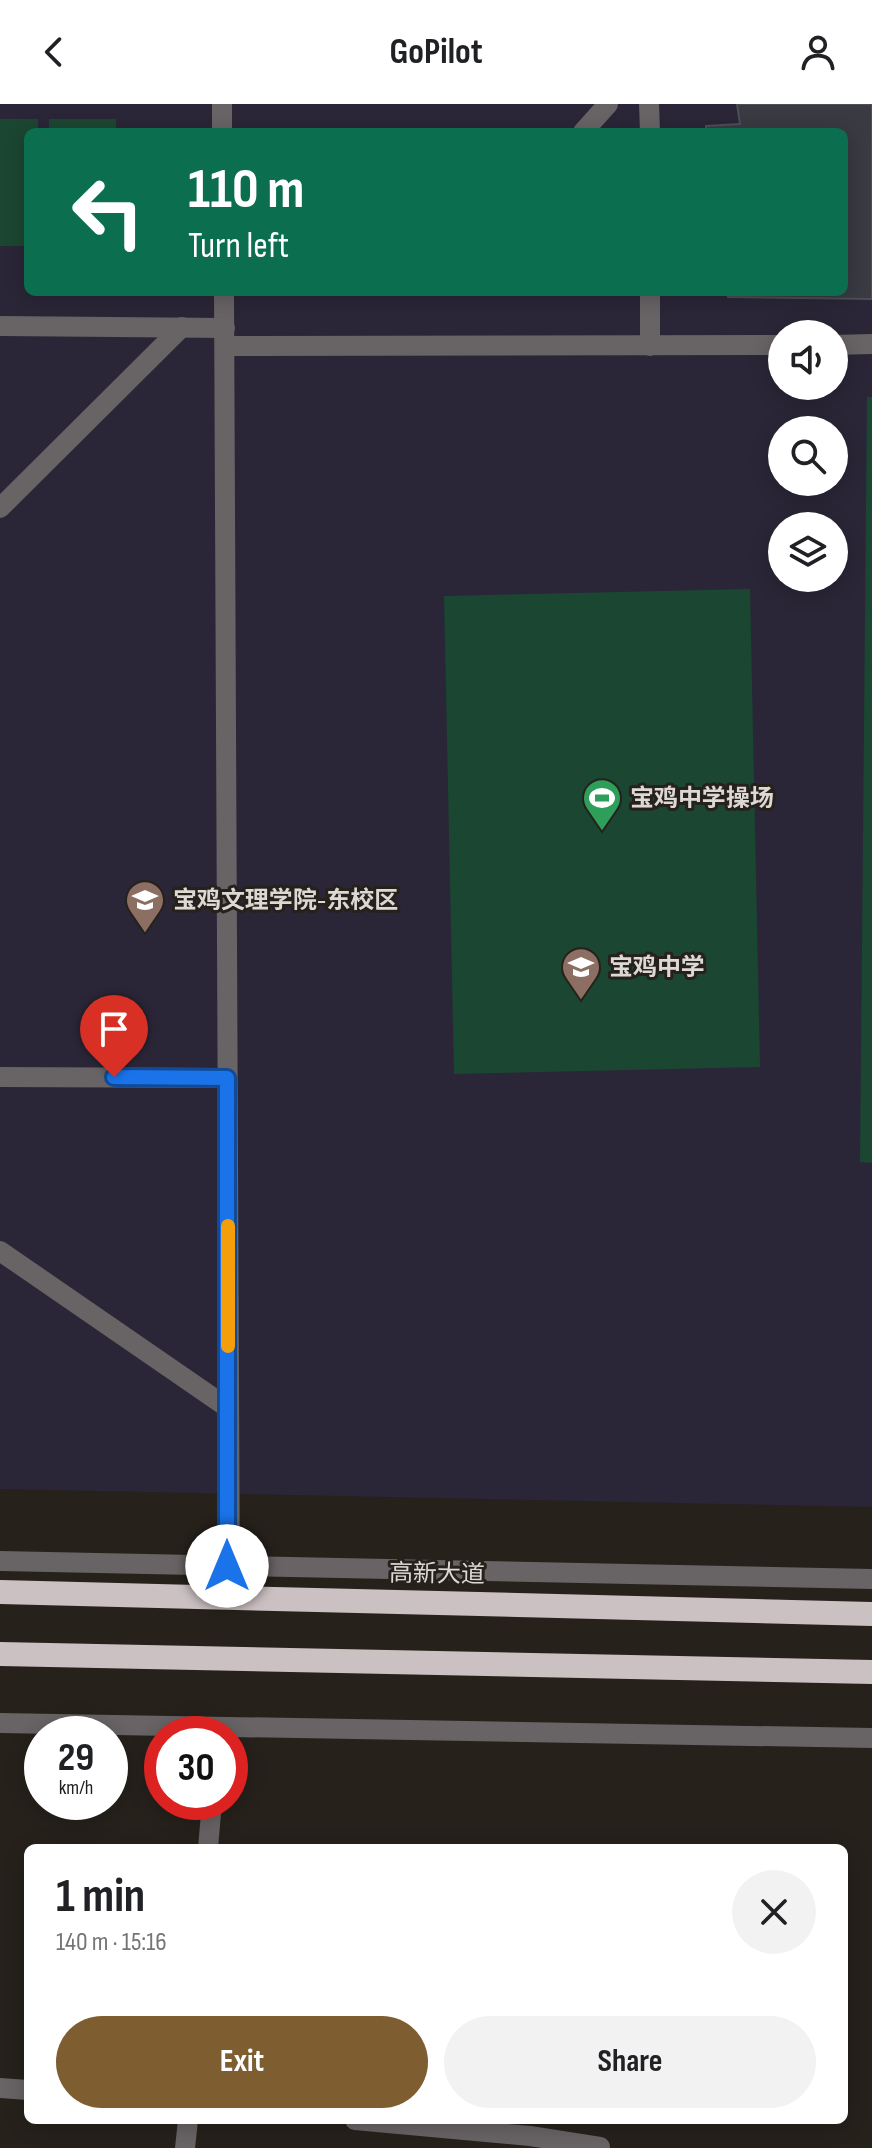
<!DOCTYPE html>
<meta charset="utf-8">
<style>
:root{--surface:#fff;--page:#f2f2f2;--text:#202124;--muted:#757577;--accent:#7e5d30}
body{margin:0;font-family:"Sofia Sans Condensed","Noto Sans SC",sans-serif;background:var(--page);color:var(--text);height:100vh;display:flex;flex-direction:column;font-size:30px;white-space:nowrap}
*{box-sizing:border-box;margin:0}
p{font-size:26px;color:var(--muted)}
.icon{flex:none;width:44px;height:44px;fill:none;stroke:currentColor;stroke-width:2;stroke-linecap:round;stroke-linejoin:round}
.map{position:relative;flex:1;overflow:hidden}
.details{position:absolute;left:24px;top:1740px;width:824px;height:280px;display:flex;flex-direction:column;background:var(--surface);border-radius:12px;box-shadow:0 4px 20px #0003}
.details>*{flex:none}
.guide{position:absolute;left:24px;top:24px;width:824px;height:168px;border-radius:12px;box-shadow:0 4px 20px #0003;background:#0b6e4f;color:#fff;overflow:hidden}
.fabs{position:absolute;left:768px;top:216px;display:grid;gap:16px}
.fabs a{display:grid;place-items:center;width:80px;height:80px;border-radius:50%;background:var(--surface);box-shadow:0 4px 20px #0003;font-size:40px}
.speed{position:absolute;left:24px;top:1612px;display:flex;gap:16px;font-size:40px;font-weight:700;text-align:center}
.speed>*{display:grid;place-content:center;width:104px;height:104px;border-radius:50%;background:var(--surface);box-shadow:0 4px 20px #0003;line-height:1}
.speed small{font-size:20px;font-weight:400}
.speed .limit{border:12px solid #d22;background:#fff;color:#111}
.pin{position:absolute;display:grid;place-items:center;width:68px;height:68px;color:#fff;margin:-82px -34px;border-radius:50% 50% 50% 0;rotate:-45deg;box-shadow:0 0 8px #0007}
.pin .icon{rotate:45deg}
.me{position:absolute;width:88px;margin:-44px;rotate:0deg;stroke-linejoin:round;filter:drop-shadow(0 0 6px #0008)}
.turn{display:flex;align-items:center;gap:28px;height:168px;padding:0 32px;font-size:36px}
.turn .icon{width:104px;height:104px;stroke-width:2.5}
.turn b{display:block;font-size:56px;line-height:68px}
.round{display:grid;place-items:center;flex:none;width:84px;height:84px;border-radius:42px;background:var(--page)}
.head{display:flex;align-items:center;justify-content:space-between;height:136px;padding:0 32px}
h1{font-size:48px;font-weight:700;line-height:60px}
.button{display:flex;gap:16px;margin-top:auto;padding:16px 32px}
.button a{flex:1;height:92px;border-radius:48px;background:var(--accent);color:#fff;font-size:32px;font-weight:700;line-height:92px;text-align:center}
.button a+a{background:var(--page);color:var(--text)}
header{display:flex;justify-content:space-between;align-items:center;height:104px;padding:0 32px;background:var(--surface);font-size:36px;font-weight:700}
.map>svg:first-child{display:block}
.education{fill:#2a2637;fill-rule:evenodd}
.green{fill:#1b4632}
.building{fill:#393a42;stroke:#4d4e56;stroke-width:2}
.lines{fill:none;stroke-linecap:round;stroke-linejoin:round}
.minor{stroke:#686364;stroke-width:20}
.highway{stroke:#cbc0c2;stroke-width:24}
.route-casing{stroke:#114b97;stroke-width:20}
.route{stroke:#1a73e8;stroke-width:14}
.slow{stroke:#f59e0b;stroke-width:14}
.labels{text-anchor:middle;dominant-baseline:central;stroke-width:6;stroke-linejoin:round;paint-order:stroke}
.poi-label{font-size:24px;font-weight:bold;fill:#dcd8d4;stroke:#26211b;text-anchor:start}
.street-label{font-size:24px;fill:#dcd8d4;stroke:#26211b}
</style>
<header><svg class="icon" aria-label="back" viewBox="0 0 24 24"><path d="M15 5l-7 7 7 7"/></svg>GoPilot<svg class="icon" aria-label="person" viewBox="0 0 24 24"><circle cx="12" cy="8" r="4"/><path d="M4 21q1-7 8-7t8 7"/></svg></header>
<div class="map">
<svg width="872" height="2044" viewBox="0 0 872 2044">
<rect width="100%" height="100%" fill="#26211b"/>
<path class="education" d="M0,0H872V1403L0,1385ZM28,28H844V188H28ZM782,230H834V282H782ZM782,326H834V378H782ZM782,422H834V474H782Z"/>
<g class="green">
<polygon points="0,15 38,15 38,28 28,28 28,142 0,142"/>
<rect x="49" y="15" width="67" height="13"/>
<polygon points="867,293 872,293 872,1059 860,1058"/>
<polygon points="750,485 760,963 454,970 444,492"/>
</g>
<polygon class="building" points="737,0 872,0 872,195 728,193 728,188 844,188 844,28 706,28 706,22 740,20"/>
<g class="lines">
<g class="minor">
<polyline points="222,0 222,28"/>
<polyline points="649,0 650,28"/>
<polyline points="583,28 608,0"/>
<polyline points="224,188 230,1493"/>
<polyline points="650,188 650,242"/>
<polyline points="0,222 225,224"/>
<polyline points="834,241 872,240"/>
<polyline points="225,242 782,241"/>
<polyline points="0,404 182,223"/>
<polyline points="0,973 227,974"/>
<polyline points="0,1147 228,1304"/>
<polyline points="0,1457 872,1475"/>
<polyline points="0,1619 872,1634"/>
<polyline points="208,1744 212,1698"/>
<polyline points="0,1984 28,1986"/>
<polyline points="355,2016 530,2032 600,2043"/>
<polyline points="185,2044 188,2016"/>
</g>
<g class="highway">
<polyline points="0,1488 872,1510"/>
<polyline points="0,1550 872,1568"/>
</g>
</g>
<g class="lines">
<g class="route-casing">
<polyline id="route" points="114,973 227,974 227,1462"/>
</g>
<use href="#route" class="route"/>
<polyline class="slow" points="228,1122 228,1242"/>
</g>
<defs>
<g id="stadium-pin" transform="scale(2)"><path d="M0 17L-7.5 6A9.5 9.5 0 1 1 7.5 6Z" fill="#2e9e5b" stroke="#26211b"/><path d="M0-5a6.5 5 0 1 0 0 10a6.5 5 0 1 0 0-10ZM-3.5-1.8h7v3.6h-7Z" fill="#fff"/></g>
<g id="university-pin" transform="scale(2)"><path d="M0 17L-7.5 6A9.5 9.5 0 1 1 7.5 6Z" fill="#8d6e63" stroke="#26211b"/><path d="M0-5L7-2L0 1L-7-2ZM-4 1L0 2.5L4 1V4Q0 6-4 4Z" fill="#fff"/></g>
<g id="school-pin" transform="scale(2)"><path d="M0 17L-7.5 6A9.5 9.5 0 1 1 7.5 6Z" fill="#8d6e63" stroke="#26211b"/><path d="M0-5L7-2L0 1L-7-2ZM-4 1L0 2.5L4 1V4Q0 6-4 4Z" fill="#fff"/></g>
</defs>
<g fill-rule="evenodd">
<use href="#stadium-pin" x="602" y="694"/>
<use href="#university-pin" x="145" y="796"/>
<use href="#school-pin" x="581" y="863"/>
</g>
<g class="labels">
<g class="poi-label">
<text x="630" y="694">宝鸡中学操场</text>
<text x="173" y="796">宝鸡文理学院-东校区</text>
<text x="609" y="863">宝鸡中学</text>
</g>
<g class="street-label">
<text transform="translate(437 1470) rotate(1)">高新大道</text>
</g>
</g>
</svg>
<div class="fabs">
<a><svg class="icon" aria-label="sound" viewBox="0 0 24 24"><path d="M4 9h4l5-4v14l-5-4H4zM17 9q2 3 0 6"/></svg></a>
<a><svg class="icon" aria-label="search" viewBox="0 0 24 24"><circle cx="10" cy="10" r="6"/><path d="M15 15l6 6"/></svg></a>
<a><svg class="icon" aria-label="layers" viewBox="0 0 24 24"><path d="M12 4l9 5-9 5-9-5zM3 14l9 5 9-5"/></svg></a>
</div>
<div class="speed"><div>29<small>km/h</small></div><div class="limit">30</div></div>
<div class="pin" style="left:114px;top:973px;background:#d93025"><svg class="icon" aria-label="arrive" viewBox="0 0 24 24"><path d="M6 21V4h12l-3 4 3 4H6"/></svg></div>
<svg class="me" style="left:227px;top:1462px" viewBox="-20 -20 40 40"><circle r="19" fill="#fff"/><path d="M0-13L10 11 0 6-10 11z" fill="#1a73e8"/></svg>
<div class="guide">
<div class="turn"><svg class="icon" aria-label="left" viewBox="0 0 24 24"><path d="M17 20v-9H6M10 6l-5 5 5 5"/></svg><div><b>110 m</b>Turn left</div></div>
</div>
<section class="details">
<div class="head"><div><h1>1 min</h1><p>140 m · 15:16</p></div><a class="round"><svg class="icon" aria-label="close" viewBox="0 0 24 24"><path d="M6 6l12 12M18 6L6 18"/></svg></a></div>
<div class="button"><a>Exit</a><a>Share</a></div>
</section>
</div>
